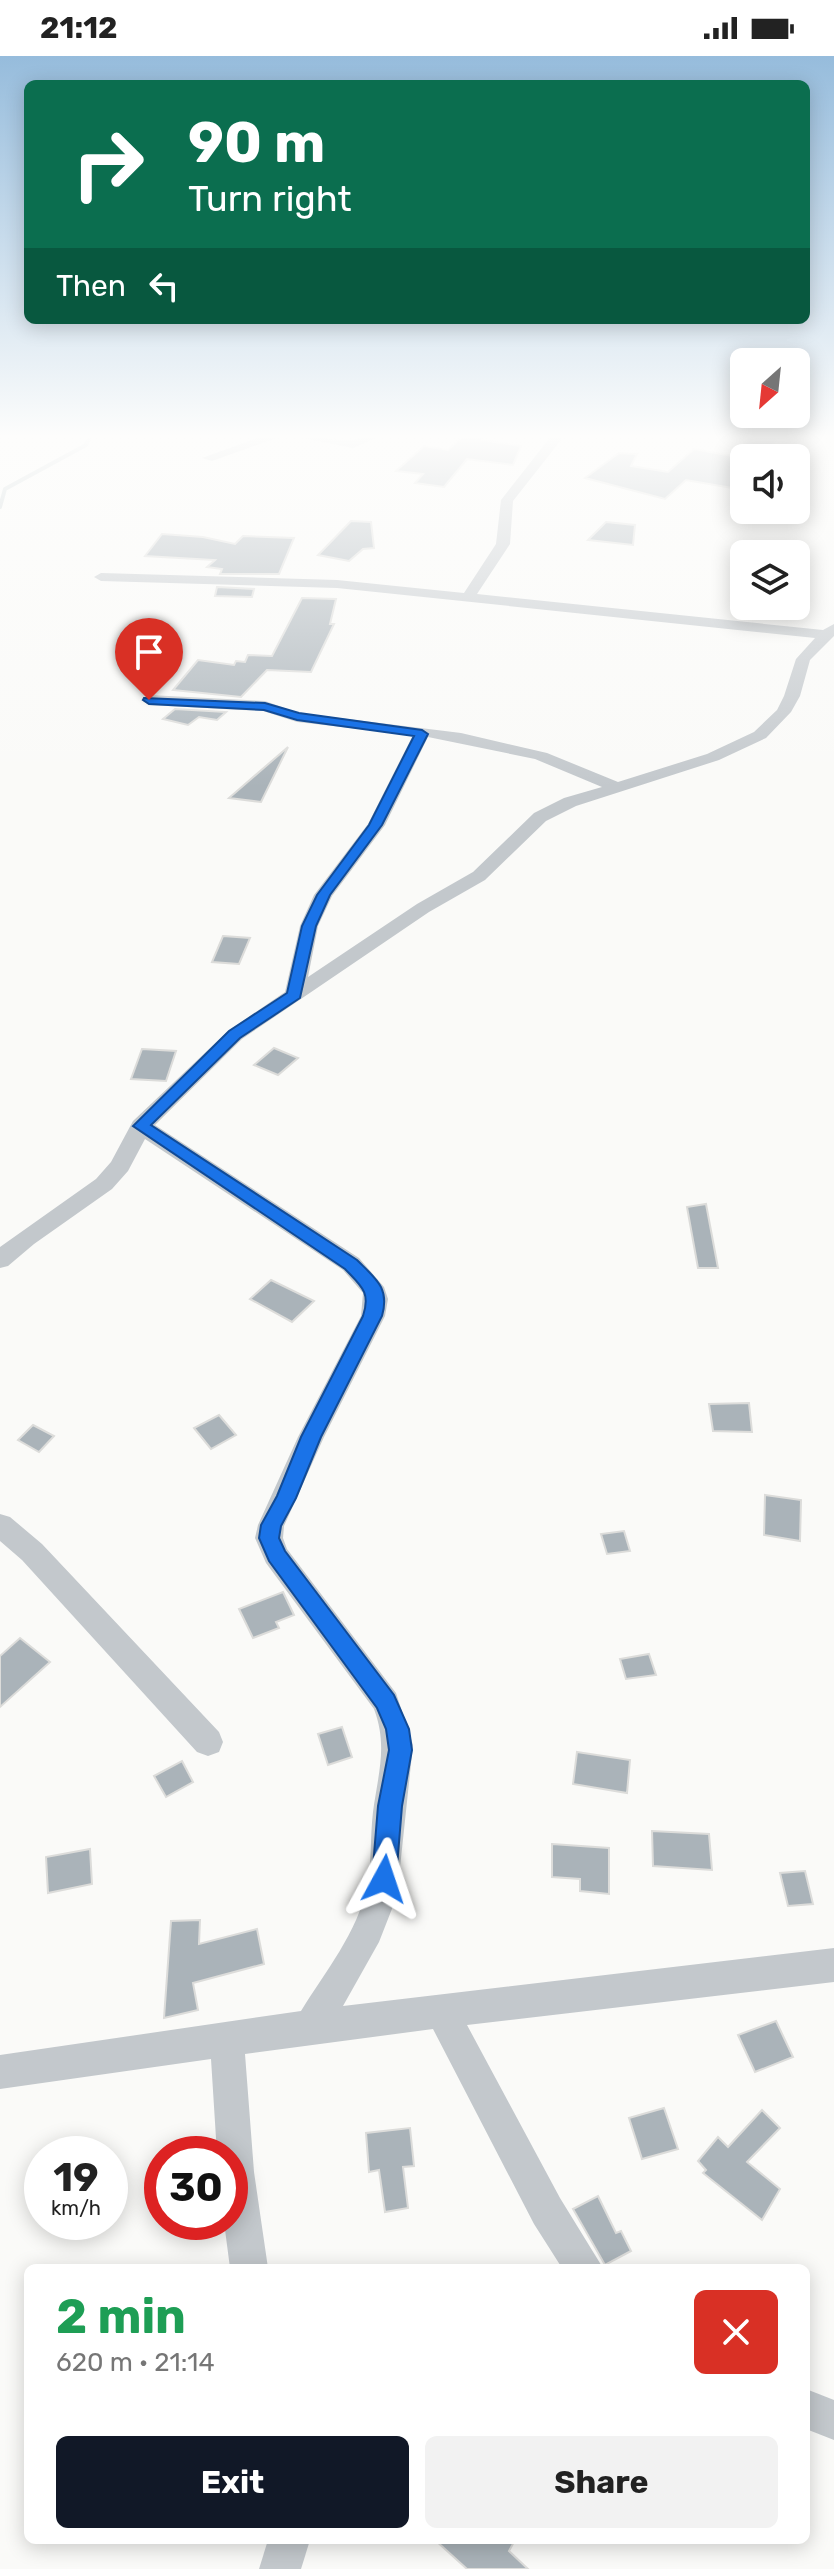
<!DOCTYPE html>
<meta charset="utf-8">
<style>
:root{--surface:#fff;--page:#f2f2f2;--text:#222;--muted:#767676;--accent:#111827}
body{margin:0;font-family:Rubik,sans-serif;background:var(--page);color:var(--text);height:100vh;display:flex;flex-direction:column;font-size:30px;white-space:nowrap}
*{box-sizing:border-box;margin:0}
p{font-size:26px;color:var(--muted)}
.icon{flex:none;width:44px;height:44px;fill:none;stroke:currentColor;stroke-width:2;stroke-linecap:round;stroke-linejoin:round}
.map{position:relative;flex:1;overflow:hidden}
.side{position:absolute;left:24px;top:2208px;width:786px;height:280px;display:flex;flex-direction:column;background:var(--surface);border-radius:12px;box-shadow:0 4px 20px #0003}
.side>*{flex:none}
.banner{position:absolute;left:24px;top:24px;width:786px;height:244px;border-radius:12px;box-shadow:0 4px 20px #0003;background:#0b6e4f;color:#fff;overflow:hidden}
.needle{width:52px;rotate:207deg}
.fabs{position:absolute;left:730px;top:292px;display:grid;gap:16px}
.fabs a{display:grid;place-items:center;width:80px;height:80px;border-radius:12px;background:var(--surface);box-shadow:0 4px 20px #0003;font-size:40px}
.speed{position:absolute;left:24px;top:2080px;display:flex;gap:16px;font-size:40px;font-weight:700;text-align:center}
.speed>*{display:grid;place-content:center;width:104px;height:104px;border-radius:50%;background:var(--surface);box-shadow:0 4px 20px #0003;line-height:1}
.speed small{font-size:20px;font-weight:400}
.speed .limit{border:12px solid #d22;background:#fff;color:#111}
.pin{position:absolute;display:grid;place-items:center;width:68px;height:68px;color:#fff;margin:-82px -34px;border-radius:50% 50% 50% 0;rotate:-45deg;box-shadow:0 0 8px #0007}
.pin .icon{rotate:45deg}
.me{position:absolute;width:88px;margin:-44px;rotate:5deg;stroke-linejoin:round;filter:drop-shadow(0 0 6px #0008)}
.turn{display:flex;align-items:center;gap:28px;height:168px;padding:0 32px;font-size:36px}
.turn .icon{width:104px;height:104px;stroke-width:2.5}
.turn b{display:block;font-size:56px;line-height:68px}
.then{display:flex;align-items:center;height:76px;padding:0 32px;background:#0003;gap:16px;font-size:30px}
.round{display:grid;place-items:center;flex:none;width:84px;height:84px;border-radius:12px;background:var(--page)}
.headline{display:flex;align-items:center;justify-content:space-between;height:136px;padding:0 32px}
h1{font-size:48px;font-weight:700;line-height:60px;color:#1e9e55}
.action{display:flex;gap:16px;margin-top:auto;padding:16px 32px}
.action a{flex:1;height:92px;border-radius:12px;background:var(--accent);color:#fff;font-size:32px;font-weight:700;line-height:92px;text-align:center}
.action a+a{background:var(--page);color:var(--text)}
.status{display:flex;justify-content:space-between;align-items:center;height:56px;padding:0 40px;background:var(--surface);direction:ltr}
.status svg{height:22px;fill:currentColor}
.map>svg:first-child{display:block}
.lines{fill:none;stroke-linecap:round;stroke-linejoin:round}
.stream{stroke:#bbc7cb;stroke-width:4}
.building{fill:#aab3b9;stroke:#dcdcda;stroke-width:2}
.minor{fill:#c3c8cc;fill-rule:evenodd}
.route{fill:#1a73e8;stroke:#114b97;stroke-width:2}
</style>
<div class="status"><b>21:12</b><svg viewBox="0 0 49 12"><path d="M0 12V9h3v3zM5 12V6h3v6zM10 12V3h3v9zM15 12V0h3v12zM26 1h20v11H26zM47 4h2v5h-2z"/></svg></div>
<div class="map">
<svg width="834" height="2513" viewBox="0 0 834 2513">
<rect width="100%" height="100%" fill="#fafaf8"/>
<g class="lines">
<polyline class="stream" points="0,451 5,433 86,389 91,379"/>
</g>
<g class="building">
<polygon points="464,379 485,379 482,384 521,390 513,409 467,403 444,431 415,427 423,418 396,415 424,390 448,394"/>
<polygon points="750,379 779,379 766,402 744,402 744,434 686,424 665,443 585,422 619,397 637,398 631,410 668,416 694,393 737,401"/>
<polygon points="351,465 371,466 374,492 363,493 349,505 318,499"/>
<polygon points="606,466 635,469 633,489 588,484"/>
<polygon points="162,478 203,481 235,488 243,480 294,482 279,518 220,518 222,513 207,511 215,504 145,500"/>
<polygon points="217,531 254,533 252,541 215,540"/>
<polygon points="302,542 336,543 330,568 334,568 311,616 267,614 241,641 173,634 198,604 234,609 236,605 245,606 248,599 272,600"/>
<polygon points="175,653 226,656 217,664 199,661 188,669 163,663"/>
<polygon points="288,691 261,746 229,742"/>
<polygon points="223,880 250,882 239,908 212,906"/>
<polygon points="274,992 298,1002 278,1019 254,1009"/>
<polygon points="142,993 176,995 166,1025 131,1023"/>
<polygon points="706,1148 718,1212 698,1212 687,1151"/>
<polygon points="271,1224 314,1245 292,1266 250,1243"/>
<polygon points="749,1347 752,1376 713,1375 709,1348"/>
<polygon points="219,1359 236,1379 211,1393 194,1372"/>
<polygon points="33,1369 54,1380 39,1396 18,1384"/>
<polygon points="765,1439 801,1444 800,1485 764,1479"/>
<polygon points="624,1475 630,1495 607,1498 601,1478"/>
<polygon points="283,1536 294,1559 276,1566 279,1572 253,1582 239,1553"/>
<polygon points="20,1582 50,1606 0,1651 0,1600"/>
<polygon points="649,1598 656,1619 626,1623 620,1603"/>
<polygon points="342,1671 352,1701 328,1709 318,1678"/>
<polygon points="577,1696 630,1704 627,1737 573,1728"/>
<polygon points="182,1705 193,1726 166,1741 154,1720"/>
<polygon points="652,1775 709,1778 712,1814 653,1810"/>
<polygon points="552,1788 609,1792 609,1838 580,1835 580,1823 552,1821"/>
<polygon points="90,1793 92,1828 48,1837 46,1801"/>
<polygon points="805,1815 813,1848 788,1850 780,1817"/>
<polygon points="200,1864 199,1888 257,1873 264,1908 193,1927 198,1954 164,1962 171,1865"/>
<polygon points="776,1965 793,2001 755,2016 738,1979"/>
<polygon points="664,2052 678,2093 642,2103 629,2062"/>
<polygon points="762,2054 780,2072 747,2106 780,2133 762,2164 703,2117 706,2114 698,2105 718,2081 728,2091"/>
<polygon points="410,2072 414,2110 403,2111 408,2152 385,2156 379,2114 369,2116 366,2077"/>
<polygon points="598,2140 616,2177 621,2175 631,2195 605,2209 573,2153"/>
<polygon points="435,2484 515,2484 509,2495 528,2513 467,2513"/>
</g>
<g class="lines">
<g class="minor">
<polygon points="0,379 6,379 6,380 0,384"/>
<polygon points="266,379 285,379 212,405 202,402"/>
<path d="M288,379C309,379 329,384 349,384C359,384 370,379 382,379L353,392Z"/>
<path d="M552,379H565L513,445L510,488L477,538L823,574L834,568V580L810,604L800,640L791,656L766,682L719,704L576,750L546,765L485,824L429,856L242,983L155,1069L359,1202L384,1231L388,1243L385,1260L324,1381L284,1470L283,1482L287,1493L396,1637L413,1689L397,1840L379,1886L343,1950L834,1892V1926L467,1969L560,2142L603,2212H562L534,2168L433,1973L245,1998L254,2116L268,2212H230L224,2166H230V2098H217L211,2003L0,2033V1999L301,1955C325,1916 358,1876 367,1830C372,1806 370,1781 373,1756C378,1718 388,1690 374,1653L266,1507L255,1482L258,1469L298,1381L361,1260L363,1237L343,1214L145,1083L128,1115L112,1133L34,1188L8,1210L0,1212V1191L96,1123L111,1106L133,1065L228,975L285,936L300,870L314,839L368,768L413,679L297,666L263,655L149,649L141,644L149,639L265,645L299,657L461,677L547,697L618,726L707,698L754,676L777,654L784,640L796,603L815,582L337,532L101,525L94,521L101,517L337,524L464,537L496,488L501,444ZM428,681L535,703L602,731L564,742L534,757L473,816L417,848L308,921L318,870L332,840L385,769Z"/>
<polygon points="0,1458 10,1461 42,1488 219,1676 223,1686 219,1696 208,1700 197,1696 22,1504 0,1485"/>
<polygon points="806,2333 834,2344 834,2384 806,2373"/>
<polygon points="268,2484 310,2484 301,2513 259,2513"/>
</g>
</g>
<linearGradient id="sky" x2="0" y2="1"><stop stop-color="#96bcdc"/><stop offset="0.52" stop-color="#fdfdfc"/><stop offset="1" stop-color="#fdfdfc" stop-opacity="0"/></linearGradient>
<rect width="834" height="731" fill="url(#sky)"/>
<path class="route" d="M144,642L265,647L299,657L422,674L428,678L382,769L330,839L316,870L300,942L240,982L151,1069L357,1204C376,1223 390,1232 382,1260L321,1381L296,1442L281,1470L279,1482L285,1495L394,1639L409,1673L412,1694L402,1750L396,1823L393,1831L384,1835L376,1831L372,1823L378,1750L389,1694L386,1673L377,1652L269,1505L259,1482L261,1469L277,1440L301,1381L363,1260C371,1236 361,1230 345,1213L133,1070L229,975L287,937L302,870L317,839L369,769L414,680L297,664L264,654L149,648L143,644Z"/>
</svg>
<div class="fabs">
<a><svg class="needle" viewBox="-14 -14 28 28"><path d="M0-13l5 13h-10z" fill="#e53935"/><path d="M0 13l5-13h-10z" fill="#767676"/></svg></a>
<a><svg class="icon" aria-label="sound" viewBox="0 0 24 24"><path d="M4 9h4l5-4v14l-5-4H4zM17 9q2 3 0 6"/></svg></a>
<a><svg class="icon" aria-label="layers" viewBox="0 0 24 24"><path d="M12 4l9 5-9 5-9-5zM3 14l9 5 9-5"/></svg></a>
</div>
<div class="speed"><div>19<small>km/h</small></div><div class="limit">30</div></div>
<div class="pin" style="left:149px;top:644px;background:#d93025"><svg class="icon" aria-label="arrive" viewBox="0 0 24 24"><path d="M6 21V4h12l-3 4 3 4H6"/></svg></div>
<svg class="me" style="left:384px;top:1823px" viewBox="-20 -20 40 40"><path d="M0-17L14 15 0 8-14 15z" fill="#1a73e8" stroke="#fff" stroke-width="4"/></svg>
<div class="banner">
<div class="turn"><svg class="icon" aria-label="right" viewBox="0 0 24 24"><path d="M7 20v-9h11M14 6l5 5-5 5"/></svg><div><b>90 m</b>Turn right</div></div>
<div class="then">Then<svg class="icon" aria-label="left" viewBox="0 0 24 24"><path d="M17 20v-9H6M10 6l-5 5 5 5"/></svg></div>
</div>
<section class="side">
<div class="headline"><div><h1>2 min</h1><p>620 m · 21:14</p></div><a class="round" style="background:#d93025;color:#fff"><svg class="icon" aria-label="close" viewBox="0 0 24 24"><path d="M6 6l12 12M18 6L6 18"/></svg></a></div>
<div class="action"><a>Exit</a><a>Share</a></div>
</section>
</div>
